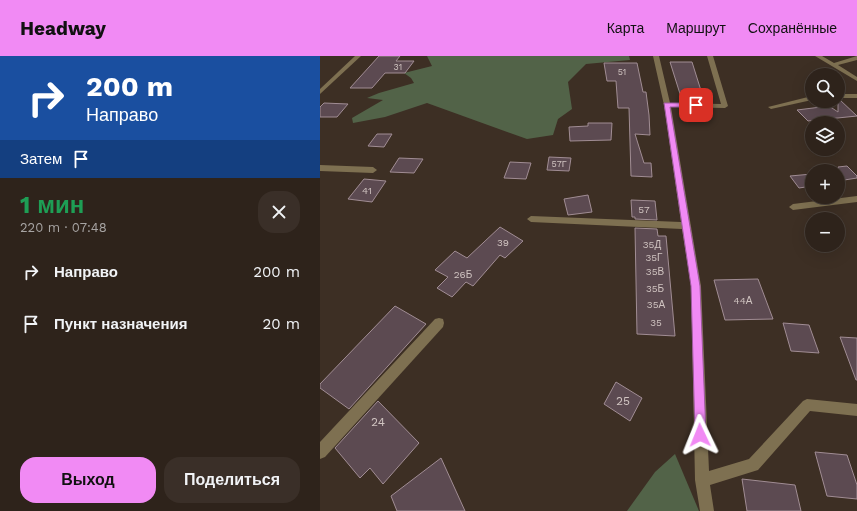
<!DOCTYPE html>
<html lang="ru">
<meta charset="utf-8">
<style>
:root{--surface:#2e231b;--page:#3a2f28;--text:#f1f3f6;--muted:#a7a4a3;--line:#49403a;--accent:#f18af4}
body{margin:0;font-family:"Work Sans",sans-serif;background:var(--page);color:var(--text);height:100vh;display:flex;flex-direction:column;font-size:15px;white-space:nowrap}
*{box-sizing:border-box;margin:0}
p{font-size:13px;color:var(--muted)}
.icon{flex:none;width:22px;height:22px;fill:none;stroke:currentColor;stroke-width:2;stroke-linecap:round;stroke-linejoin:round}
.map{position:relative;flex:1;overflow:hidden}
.drawer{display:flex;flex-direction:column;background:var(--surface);width:320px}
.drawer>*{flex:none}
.guide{background:#1a4fa0;color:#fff;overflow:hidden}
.controls{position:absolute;left:485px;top:12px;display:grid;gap:8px}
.controls a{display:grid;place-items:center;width:40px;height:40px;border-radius:50%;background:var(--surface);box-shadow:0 4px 16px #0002,0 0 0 1px var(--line);font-size:20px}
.pin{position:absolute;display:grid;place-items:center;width:34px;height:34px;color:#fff;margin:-17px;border-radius:8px;box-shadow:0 2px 6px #0006}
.me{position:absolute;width:44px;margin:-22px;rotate:358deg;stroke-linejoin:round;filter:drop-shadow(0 0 3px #0008)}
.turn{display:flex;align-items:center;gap:14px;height:84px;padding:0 20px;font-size:18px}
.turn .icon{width:52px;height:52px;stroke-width:2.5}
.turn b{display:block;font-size:28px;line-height:34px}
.then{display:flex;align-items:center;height:38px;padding:0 20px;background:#0003;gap:8px;font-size:15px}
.round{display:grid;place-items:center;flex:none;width:42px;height:42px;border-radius:16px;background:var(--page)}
.overview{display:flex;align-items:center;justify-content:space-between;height:68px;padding:0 20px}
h1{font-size:24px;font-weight:700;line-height:30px;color:#1e9e55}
.action{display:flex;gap:8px;margin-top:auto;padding:8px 20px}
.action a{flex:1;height:46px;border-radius:16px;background:var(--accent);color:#111;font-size:16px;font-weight:700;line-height:46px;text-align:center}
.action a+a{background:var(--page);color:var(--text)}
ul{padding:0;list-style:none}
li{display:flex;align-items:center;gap:12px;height:52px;padding:0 20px}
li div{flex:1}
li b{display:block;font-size:15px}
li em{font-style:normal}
header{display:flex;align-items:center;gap:24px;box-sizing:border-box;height:56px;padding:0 20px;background:var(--accent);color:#111}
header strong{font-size:19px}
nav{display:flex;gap:22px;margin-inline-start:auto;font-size:14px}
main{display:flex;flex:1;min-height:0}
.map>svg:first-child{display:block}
.forest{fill:#526348}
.building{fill:#5c4a51;stroke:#a18d94}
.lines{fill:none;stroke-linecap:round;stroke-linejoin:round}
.minor{fill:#7e7051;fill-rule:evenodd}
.route{fill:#f18af4;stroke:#9d5a9f}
.labels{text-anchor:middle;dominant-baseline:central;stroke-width:4;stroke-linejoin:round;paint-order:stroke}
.far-number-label{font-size:9px;fill:#d0c4c1}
.number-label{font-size:10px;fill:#d0c4c1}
.near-number-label{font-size:12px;fill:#d0c4c1}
</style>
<header>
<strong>Headway</strong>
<nav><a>Карта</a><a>Маршрут</a><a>Сохранённые</a></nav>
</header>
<main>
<section class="drawer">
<div class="guide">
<div class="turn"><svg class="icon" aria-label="right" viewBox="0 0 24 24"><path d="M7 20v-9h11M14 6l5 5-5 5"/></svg><div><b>200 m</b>Направо</div></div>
<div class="then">Затем<svg class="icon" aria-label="arrive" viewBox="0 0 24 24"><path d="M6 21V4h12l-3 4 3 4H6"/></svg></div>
</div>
<div class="overview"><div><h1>1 мин</h1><p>220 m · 07:48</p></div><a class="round"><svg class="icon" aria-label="close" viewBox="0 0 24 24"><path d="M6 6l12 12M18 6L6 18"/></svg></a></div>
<ul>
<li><svg class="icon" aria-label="right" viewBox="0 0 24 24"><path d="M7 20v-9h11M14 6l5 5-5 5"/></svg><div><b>Направо</b></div><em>200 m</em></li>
<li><svg class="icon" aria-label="arrive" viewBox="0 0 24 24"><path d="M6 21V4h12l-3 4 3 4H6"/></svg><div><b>Пункт назначения</b></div><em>20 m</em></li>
</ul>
<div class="action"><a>Выход</a><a>Поделиться</a></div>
</section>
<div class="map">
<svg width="537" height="455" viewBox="0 0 537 455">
<rect width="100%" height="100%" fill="#3d2f24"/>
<g class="forest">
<polygon points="107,0 309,0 310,4 266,8 248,26 252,53 238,63 233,79 207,83 107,47 65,61 33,67 32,62 63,44 47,42 59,37 94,27 91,22 84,17 112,10"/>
<polygon points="355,398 379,455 307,455 335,416"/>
</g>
<g class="building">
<polygon points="59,0 80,0 76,5 94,5 85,17 65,17 52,32 30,32"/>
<polygon points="350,6 372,6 383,41 361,41"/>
<polygon points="284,7 317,7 323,36 326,36 329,59 330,79 315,78 324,107 331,107 332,121 311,120 309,52 298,52 296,25 287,25"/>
<polygon points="518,44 520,44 537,60 488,65 477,54 509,50 518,56"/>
<polygon points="4,47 28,48 17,61 0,61 0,51"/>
<polygon points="268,67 292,67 291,84 250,85 249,71 268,70"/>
<polygon points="57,78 72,78 64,91 48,90"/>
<polygon points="229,101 251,102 249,115 227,114"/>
<polygon points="79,102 103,103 94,117 70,116"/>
<polygon points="190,106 211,107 206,123 184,122"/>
<polygon points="527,110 537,120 537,122 518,125 518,111"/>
<polygon points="492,118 492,130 479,132 470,120"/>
<polygon points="44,123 66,125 52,146 28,143"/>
<polygon points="268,139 272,156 248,159 244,143"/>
<polygon points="311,144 335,145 337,164 315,163 315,161 312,161"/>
<polygon points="180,171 203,185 185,202 180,199 153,230 146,226 132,241 117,232 128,221 115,214 135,195 147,202"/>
<polygon points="315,172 337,173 338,180 346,180 355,280 317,278"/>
<polygon points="438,223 453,263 405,264 394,224"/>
<polygon points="75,250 106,268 29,353 0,332 0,328"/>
<polygon points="463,267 489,269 499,297 471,295"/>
<polygon points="520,281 537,282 537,324 536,324"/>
<polygon points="296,326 322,342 310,365 284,348"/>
<polygon points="58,345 99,387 63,428 50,412 40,422 15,392"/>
<polygon points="495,396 527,399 537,429 537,443 507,440"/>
<polygon points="121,402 145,455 77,455 71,440"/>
<polygon points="422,423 475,429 481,455 427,455"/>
</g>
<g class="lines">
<g class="minor">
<polygon points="35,0 41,0 0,38 0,33"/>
<polygon points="333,0 339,0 350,47 401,48 387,0 393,0 408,50 405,52 351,51 381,230 389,415 429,403 483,345 487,343 537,348 537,360 490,355 438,414 390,429 394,455 380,455 375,424 371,230 362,173 211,166 207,163 211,160 361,166 344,49"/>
<polygon points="495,0 502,0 514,7 537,0 537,4 518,9 537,21 537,25"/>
<rect x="518" y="38" width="19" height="4"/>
<polygon points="492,40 492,44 451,53 448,51"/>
<polygon points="0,109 53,111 57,114 53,117 0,115"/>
<polygon points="537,140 537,146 473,154 469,151 473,148"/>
<polygon points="119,262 123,263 124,267 123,271 5,401 0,403 0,386 115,263"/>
</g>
</g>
<polygon class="route" points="344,47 376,47 379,49 376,51 350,51 380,230 386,379 385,384 380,385 376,384 375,379 371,230"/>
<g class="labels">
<g class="far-number-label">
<text x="78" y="11">31</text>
<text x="302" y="16">51</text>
<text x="239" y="108">57Г</text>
</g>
<g class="number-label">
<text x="47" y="134">41</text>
<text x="324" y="153">57</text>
<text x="183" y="186">39</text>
<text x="332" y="188">35Д</text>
<text x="334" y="201">35Г</text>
<text x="335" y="215">35В</text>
<text x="143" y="218">26Б</text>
<text x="335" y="232">35Б</text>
<text x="423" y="244">44А</text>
<text x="336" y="248">35А</text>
<text x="336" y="266">35</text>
</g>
<g class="near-number-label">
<text x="303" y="345">25</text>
<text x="58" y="366">24</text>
</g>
</g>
</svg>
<div class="controls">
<a><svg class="icon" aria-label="search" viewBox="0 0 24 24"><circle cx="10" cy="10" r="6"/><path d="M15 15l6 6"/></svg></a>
<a><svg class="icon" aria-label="layers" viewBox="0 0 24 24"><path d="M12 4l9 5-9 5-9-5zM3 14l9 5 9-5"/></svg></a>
<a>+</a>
<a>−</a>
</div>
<div class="pin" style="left:376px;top:49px;background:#d93025"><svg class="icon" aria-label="arrive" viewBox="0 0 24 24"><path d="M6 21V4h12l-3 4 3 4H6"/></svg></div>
<svg class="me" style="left:380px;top:379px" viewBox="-20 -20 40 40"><path d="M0-17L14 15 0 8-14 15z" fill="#f18af4" stroke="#fff" stroke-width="4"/></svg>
</div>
</main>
